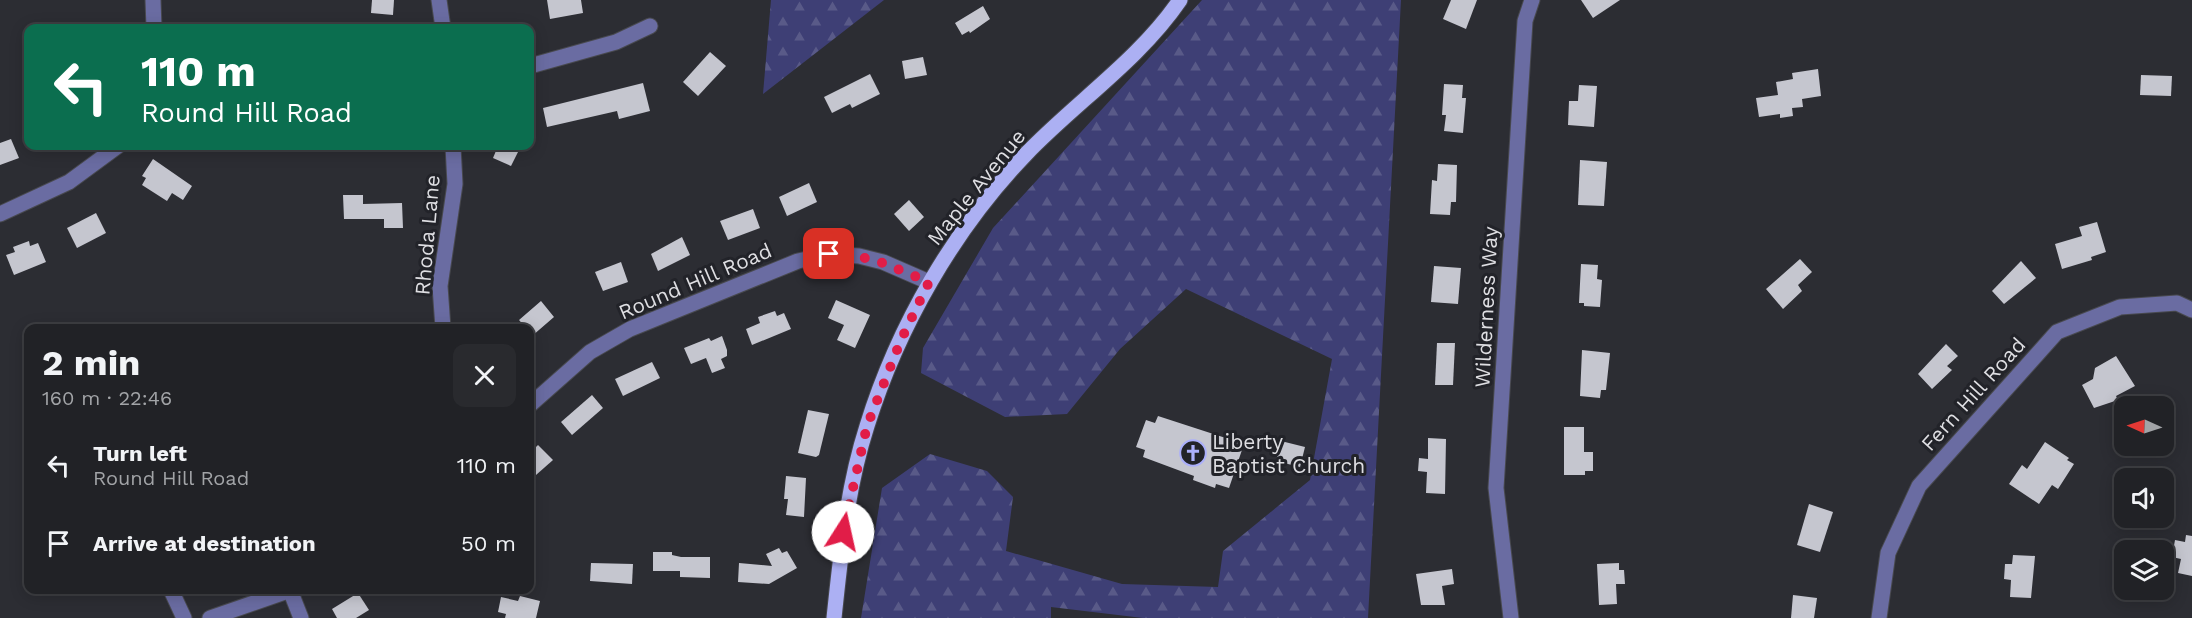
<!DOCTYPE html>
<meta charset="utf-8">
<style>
:root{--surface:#212226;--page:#292a2e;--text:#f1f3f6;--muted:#a2a4a7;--line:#3e3f43}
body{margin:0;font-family:"Work Sans",sans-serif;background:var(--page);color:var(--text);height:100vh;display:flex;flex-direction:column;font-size:22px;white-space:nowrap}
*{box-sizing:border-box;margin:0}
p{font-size:20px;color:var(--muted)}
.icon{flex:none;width:33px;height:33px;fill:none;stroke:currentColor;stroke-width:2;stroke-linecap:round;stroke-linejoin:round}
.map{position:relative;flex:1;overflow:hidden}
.details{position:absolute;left:24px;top:324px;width:510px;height:270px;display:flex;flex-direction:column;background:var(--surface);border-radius:12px;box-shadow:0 3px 15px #0003,0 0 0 2px var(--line)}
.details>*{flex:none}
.banner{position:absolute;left:24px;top:24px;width:510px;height:126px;border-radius:12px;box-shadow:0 3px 15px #0003,0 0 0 2px var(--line);background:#0b6e4f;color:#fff;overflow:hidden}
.needle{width:39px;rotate:273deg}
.fabs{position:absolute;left:2114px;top:396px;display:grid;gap:12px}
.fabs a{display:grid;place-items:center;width:60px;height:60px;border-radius:12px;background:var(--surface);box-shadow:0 3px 15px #0003,0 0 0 2px var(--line);font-size:30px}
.pin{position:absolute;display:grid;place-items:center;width:51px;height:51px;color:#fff;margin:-26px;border-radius:12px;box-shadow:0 3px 9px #0006}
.me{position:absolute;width:66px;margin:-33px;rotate:10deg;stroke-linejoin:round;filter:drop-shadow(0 0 4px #0008)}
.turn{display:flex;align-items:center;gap:21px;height:126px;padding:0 18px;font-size:27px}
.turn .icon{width:78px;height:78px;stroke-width:2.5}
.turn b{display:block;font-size:42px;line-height:51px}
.round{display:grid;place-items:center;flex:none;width:63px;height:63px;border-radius:12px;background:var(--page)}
.headline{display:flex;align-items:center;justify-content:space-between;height:102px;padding:0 18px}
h1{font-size:36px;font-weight:700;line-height:45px}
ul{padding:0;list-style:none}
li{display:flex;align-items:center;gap:18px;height:78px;padding:0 18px}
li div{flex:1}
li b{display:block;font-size:22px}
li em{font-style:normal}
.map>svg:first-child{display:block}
.forest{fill:url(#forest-firs)}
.building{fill:#c5c6cf}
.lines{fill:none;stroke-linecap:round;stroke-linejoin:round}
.minor-casing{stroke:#48494f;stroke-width:17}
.major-casing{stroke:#48494f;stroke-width:17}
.minor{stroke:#6a6ca2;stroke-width:15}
.major{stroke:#acb0f3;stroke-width:15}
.route{stroke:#e11d48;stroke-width:10;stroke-dasharray:0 18}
.labels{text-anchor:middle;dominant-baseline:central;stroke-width:6;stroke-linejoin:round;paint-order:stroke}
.street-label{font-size:21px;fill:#dedee2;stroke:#222329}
.poi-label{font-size:21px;fill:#dedee2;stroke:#222329;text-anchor:start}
</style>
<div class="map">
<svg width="2192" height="618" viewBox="0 0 2192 618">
<defs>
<pattern id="forest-firs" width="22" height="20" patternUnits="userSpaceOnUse" patternTransform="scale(1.5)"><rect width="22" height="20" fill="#3e3f75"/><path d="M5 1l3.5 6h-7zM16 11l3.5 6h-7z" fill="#595a88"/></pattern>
</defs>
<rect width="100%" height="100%" fill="#2c2d33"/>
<g class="forest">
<polygon points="771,0 884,0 763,94"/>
<polygon points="1202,0 1401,0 1368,618 1143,618 1051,607 1051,618 861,618 882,488 930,454 987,471 1013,497 1006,551 1122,584 1218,587 1223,551 1310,480 1332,359 1186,289 1120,349 1067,414 1005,417 921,373 923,348 993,228"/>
</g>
<g class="building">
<polygon points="372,0 394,0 393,15 371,13"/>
<polygon points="547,0 581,0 583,13 550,19"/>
<polygon points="1451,0 1477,0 1466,29 1443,19"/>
<polygon points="1581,0 1620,0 1593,18"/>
<polygon points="983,6 990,19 970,33 969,31 962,35 955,23"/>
<polygon points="710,52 726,66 698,96 683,82"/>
<polygon points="923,57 927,75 905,79 902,61"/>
<polygon points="1818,69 1821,96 1802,99 1803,107 1792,108 1793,116 1780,118 1780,114 1759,117 1756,98 1778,95 1776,82 1793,79 1792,73"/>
<polygon points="870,74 880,94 852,108 850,104 832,113 824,97"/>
<polygon points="2141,75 2172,76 2171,96 2140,95"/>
<polygon points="643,83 650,111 619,119 617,111 547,127 543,108"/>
<polygon points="1444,84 1463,85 1462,98 1466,98 1463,133 1444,131 1446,115 1442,115"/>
<polygon points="1579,85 1597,86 1594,127 1568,125 1569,101 1578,101"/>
<polygon points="11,139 19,158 0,165 0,143"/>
<polygon points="498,146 521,146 511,166 493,158"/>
<polygon points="153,159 192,186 183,200 172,193 167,201 142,185 146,178 142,176"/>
<polygon points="1580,160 1607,162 1604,206 1578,205"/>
<polygon points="1438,164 1457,165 1456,202 1451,202 1450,215 1430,214 1432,180 1437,181"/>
<polygon points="809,183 817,202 787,216 779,197"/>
<polygon points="343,195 363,195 363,204 402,203 403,228 384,228 384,219 344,219"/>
<polygon points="909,200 924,217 909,231 894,214"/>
<polygon points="753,209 760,228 728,240 720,221"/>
<polygon points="96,213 106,233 77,248 67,228"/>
<polygon points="2097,222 2106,252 2091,257 2092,260 2062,269 2055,244 2082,236 2079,227"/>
<polygon points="682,237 690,255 658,271 651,254"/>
<polygon points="29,241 30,246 38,243 46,262 14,275 6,255 15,252 13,247"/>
<polygon points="1800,259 1812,272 1798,285 1802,291 1783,309 1766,289"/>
<polygon points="2021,261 2036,278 2004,304 1992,291"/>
<polygon points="621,262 628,282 603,291 595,272"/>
<polygon points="1581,264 1598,265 1597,279 1602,280 1600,307 1584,306 1584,303 1579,303"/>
<polygon points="1434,266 1461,268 1458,304 1431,302"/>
<polygon points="836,300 870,315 855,348 837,340 844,325 828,318"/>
<polygon points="541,301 554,317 532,336 530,328 526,328 519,320"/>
<polygon points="775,311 777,316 784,313 791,329 752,345 746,329 760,323 758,317"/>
<polygon points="722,336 727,350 727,356 721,359 725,368 712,373 706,358 691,364 684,348 709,338 711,341"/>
<polygon points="1437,343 1455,343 1453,385 1435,385"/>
<polygon points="1946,344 1958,356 1947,366 1952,370 1932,389 1918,374"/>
<polygon points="1582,350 1610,353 1606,390 1601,390 1600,398 1580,396"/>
<polygon points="2116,356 2135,386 2116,396 2118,400 2094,408 2082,385 2093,379 2095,368"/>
<polygon points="652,362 660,378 623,396 615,379"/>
<polygon points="592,395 603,408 572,435 561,422"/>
<polygon points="808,410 829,414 819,455 816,457 798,453"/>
<polygon points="1158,416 1238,442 1237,445 1243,447 1229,488 1216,484 1215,488 1193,480 1194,476 1143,457 1145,450 1136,447 1146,420 1155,423"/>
<polygon points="1564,427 1584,427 1584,452 1593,452 1593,471 1585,471 1585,475 1564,475"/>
<polygon points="1428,438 1446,439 1445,494 1426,493 1427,472 1418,471 1419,458 1428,459"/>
<polygon points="1281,441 1305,447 1300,467 1276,461"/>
<polygon points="2045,442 2069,458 2067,460 2074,464 2058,489 2052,485 2039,504 2009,484 2022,465 2027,469"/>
<polygon points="538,445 553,460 536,475 530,468 530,453"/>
<polygon points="786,476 806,478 804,517 786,515 788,499 784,499"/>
<polygon points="1809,504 1833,512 1820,552 1797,545"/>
<polygon points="2186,535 2192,536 2192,576 2178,573 2181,559 2172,557 2175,540 2185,542"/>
<polygon points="779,548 782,553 787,551 797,568 769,584 738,582 739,563 772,566 766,554"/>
<polygon points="653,552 672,552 672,555 681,557 710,557 710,578 680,577 680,571 653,571"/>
<polygon points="2013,555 2035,556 2031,598 2010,597 2011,580 2004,579 2005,564 2012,564"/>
<polygon points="591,563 633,564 632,584 590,581"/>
<polygon points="1619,563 1619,570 1624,570 1625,584 1616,584 1617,604 1599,605 1597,564"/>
<polygon points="1452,569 1454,584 1442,586 1445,605 1421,605 1416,574"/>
<polygon points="358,593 369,610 356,618 337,618 332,609"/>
<polygon points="1793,595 1817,598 1814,618 1791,618"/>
<polygon points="520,596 540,601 536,618 505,618 506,614 498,612 501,597 518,601"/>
</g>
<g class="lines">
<g class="minor-casing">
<g id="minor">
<polyline points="153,0 154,28"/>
<polyline points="439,0 443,28"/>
<polyline points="530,66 616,42 650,26"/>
<polyline points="0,214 69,182 118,146"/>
<polyline points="443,328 440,286 455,184 453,146"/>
<polyline points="530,405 590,352 630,329 798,261 829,254 859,256 883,262 929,282"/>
<polyline points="171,590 184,618"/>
<polyline points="290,590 301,618"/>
<polyline points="210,618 291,590"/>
<polyline points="1511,618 1496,488 1525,21 1532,0"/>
<polyline points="1879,618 1888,553 1919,486 2057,332 2120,307 2177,303 2192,310"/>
</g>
</g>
<g class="major-casing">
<path id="major" d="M834,618C841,553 847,488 867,426C898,326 954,229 1026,154C1076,102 1139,60 1180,0"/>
</g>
<use href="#minor" class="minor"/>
<use href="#major" class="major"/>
</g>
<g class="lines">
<polyline class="route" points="829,254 873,259 929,282 901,340 867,426 843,532"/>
</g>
<defs>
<g id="church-ring" transform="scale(1.35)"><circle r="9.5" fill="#222329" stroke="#abaffb" stroke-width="1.5"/><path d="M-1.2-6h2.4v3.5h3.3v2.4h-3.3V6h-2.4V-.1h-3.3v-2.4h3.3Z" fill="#abaffb"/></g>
</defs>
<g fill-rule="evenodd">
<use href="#church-ring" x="1193" y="453"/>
</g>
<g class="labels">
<g class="street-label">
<text transform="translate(976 187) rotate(-51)">Maple Avenue</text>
<text transform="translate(427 235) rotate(-85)">Rhoda Lane</text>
<text transform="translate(695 281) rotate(-23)">Round Hill Road</text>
<text transform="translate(1486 307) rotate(-87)">Wilderness Way</text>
<text transform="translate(1973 394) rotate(-48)">Fern Hill Road</text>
</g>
<g class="poi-label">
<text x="1212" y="441">Liberty<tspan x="1212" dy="24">Baptist Church</tspan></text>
</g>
</g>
</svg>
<div class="fabs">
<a><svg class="needle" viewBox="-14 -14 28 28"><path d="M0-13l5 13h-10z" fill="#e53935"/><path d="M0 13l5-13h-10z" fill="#a2a4a7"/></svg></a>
<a><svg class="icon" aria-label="sound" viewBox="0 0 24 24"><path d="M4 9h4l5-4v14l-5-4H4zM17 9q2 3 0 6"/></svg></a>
<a><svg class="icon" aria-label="layers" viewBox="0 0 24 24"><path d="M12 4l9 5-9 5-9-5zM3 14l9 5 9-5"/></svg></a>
</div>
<div class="pin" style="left:829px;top:254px;background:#d93025"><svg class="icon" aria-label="arrive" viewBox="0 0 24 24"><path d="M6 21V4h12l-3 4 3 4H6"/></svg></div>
<svg class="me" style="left:843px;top:532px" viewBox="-20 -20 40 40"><circle r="19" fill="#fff"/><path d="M0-13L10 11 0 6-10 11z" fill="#e11d48"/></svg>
<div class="banner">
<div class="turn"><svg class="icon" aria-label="left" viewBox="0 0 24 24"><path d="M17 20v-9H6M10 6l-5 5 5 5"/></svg><div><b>110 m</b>Round Hill Road</div></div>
</div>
<section class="details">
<div class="headline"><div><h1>2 min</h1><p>160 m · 22:46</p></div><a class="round"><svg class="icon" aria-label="close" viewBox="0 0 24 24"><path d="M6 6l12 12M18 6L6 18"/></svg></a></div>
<ul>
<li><svg class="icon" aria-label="left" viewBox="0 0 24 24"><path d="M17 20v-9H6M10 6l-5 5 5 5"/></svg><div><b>Turn left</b><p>Round Hill Road</p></div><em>110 m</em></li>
<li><svg class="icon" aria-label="arrive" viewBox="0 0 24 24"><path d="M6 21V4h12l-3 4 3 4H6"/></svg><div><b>Arrive at destination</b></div><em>50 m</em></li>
</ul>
</section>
</div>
